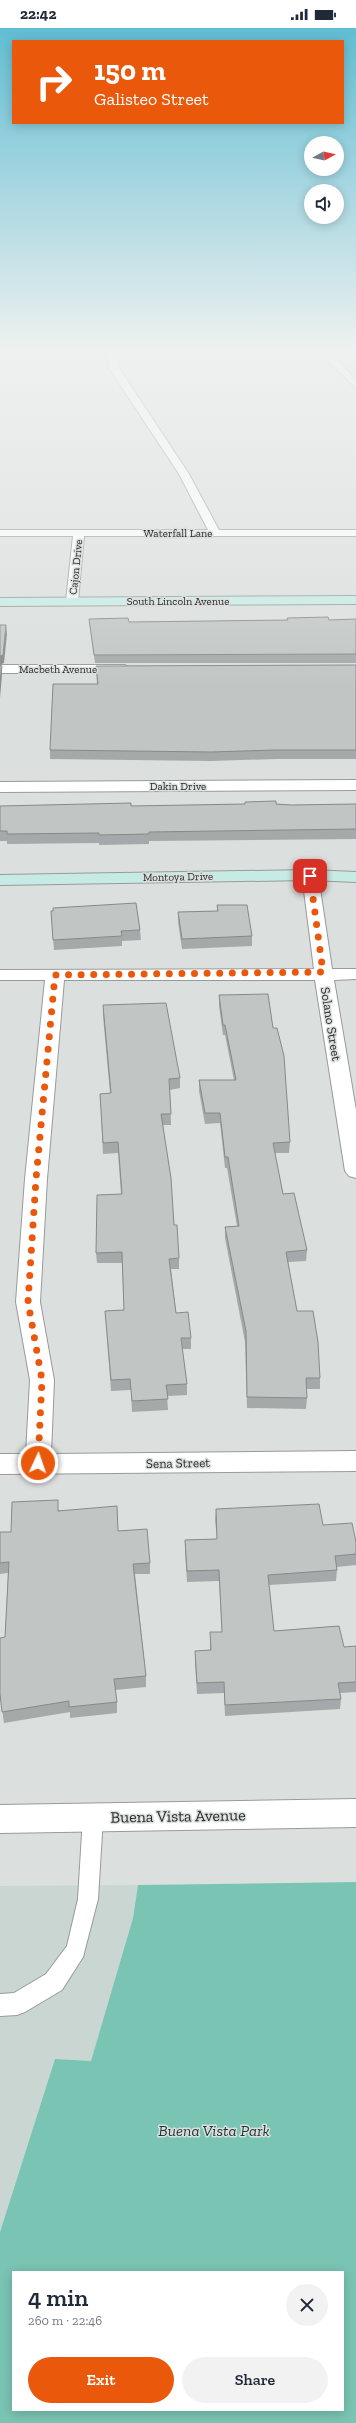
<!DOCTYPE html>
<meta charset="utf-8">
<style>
:root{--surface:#fff;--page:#f2f2f3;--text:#1f2937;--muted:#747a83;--accent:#ea580c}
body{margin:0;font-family:"Zilla Slab",serif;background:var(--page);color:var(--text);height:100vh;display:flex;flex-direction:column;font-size:15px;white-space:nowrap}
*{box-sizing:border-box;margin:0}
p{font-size:13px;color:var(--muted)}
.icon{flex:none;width:22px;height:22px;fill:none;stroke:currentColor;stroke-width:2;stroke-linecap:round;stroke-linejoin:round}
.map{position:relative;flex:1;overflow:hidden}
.sheet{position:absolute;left:12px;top:2243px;width:332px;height:140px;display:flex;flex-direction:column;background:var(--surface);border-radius:0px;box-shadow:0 2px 10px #0003}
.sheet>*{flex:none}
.hud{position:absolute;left:12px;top:12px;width:332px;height:84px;border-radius:0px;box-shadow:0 2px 10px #0003;background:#ea580c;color:#fff;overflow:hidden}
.needle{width:26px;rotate:82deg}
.fabs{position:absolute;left:304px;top:108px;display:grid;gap:8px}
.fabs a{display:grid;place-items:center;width:40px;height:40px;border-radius:50%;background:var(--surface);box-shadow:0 2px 10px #0003;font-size:20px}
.pin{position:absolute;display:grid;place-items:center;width:34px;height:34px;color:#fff;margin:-17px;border-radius:8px;box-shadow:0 2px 6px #0006}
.me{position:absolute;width:44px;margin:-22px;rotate:3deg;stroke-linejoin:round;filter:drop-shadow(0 0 3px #0008)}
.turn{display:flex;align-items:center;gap:14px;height:84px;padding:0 16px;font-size:18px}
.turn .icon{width:52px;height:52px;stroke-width:2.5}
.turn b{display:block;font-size:28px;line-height:34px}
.round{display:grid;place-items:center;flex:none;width:42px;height:42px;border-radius:21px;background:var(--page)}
.summary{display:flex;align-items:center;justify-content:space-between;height:68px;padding:0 16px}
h1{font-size:24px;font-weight:600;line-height:30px}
.cta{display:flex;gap:8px;margin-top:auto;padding:8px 16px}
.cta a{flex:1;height:46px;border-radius:24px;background:var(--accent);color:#fff;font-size:16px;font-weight:600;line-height:46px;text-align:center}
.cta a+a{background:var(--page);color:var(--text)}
.status{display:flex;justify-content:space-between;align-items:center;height:28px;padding:0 20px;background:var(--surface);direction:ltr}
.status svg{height:11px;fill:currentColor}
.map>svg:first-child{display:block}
.built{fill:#c9d6d2}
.green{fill:#7ac4b3;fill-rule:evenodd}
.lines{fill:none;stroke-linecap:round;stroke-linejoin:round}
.lane-casing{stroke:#979b9a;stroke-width:2}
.street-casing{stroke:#979b9a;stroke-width:2}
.secondary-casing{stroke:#979b9a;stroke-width:2}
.lane{fill:#fff;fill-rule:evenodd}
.street{fill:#fff;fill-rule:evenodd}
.secondary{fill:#c6ebe4;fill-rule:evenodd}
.wall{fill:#a6a9a9}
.shaded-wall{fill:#878a89}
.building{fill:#c1c5c4;stroke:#878a89}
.route{stroke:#ea580c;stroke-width:7;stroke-dasharray:0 12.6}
.labels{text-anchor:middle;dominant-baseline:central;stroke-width:3;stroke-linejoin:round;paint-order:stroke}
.far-street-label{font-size:11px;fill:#2a2c2b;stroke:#dbdfde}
.street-label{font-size:13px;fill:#2a2c2b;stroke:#dbdfde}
.near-street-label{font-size:16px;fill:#2a2c2b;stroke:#dbdfde}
.near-park-label{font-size:16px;font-style:italic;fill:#1e3530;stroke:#dbdfde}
</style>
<div class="status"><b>22:42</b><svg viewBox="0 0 49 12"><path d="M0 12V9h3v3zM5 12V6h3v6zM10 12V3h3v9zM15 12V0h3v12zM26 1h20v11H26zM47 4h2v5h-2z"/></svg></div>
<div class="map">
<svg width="356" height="2395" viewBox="0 0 356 2395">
<rect width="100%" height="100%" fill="#dbdfde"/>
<polygon class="built" points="138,1857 133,1890 91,2033 55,2031 0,2204 0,1858"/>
<path class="green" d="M356,1854V2395H0V2204L55,2031L91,2033L133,1890L138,1857ZM13,2244H343V2382H13Z"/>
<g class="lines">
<g class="lane-casing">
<polygon id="lane" points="93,1780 100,1783 103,1789 98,1871 83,1929 62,1962 25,1984 17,1987 0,1988 0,1966 14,1965 46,1946 67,1918 78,1871 83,1789 86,1783"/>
</g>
<g class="street-casing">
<g id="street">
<polygon points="107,323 115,323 119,340 189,446 219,502 356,502 356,508 84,508 78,573 76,576 68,576 66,573 73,508 0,508 0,502 208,502 179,446 109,340"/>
<polygon points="324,323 332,323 332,327 356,352 356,360 325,330"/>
<polygon points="0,637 125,637 132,641 125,645 0,645"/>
<polygon points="356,752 356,762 0,764 0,754"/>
<polygon points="310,842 316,843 318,847 332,941 356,941 356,951 334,952 356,1082 356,1150 349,1148 345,1143 315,952 64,952 47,1151 40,1274 54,1352 51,1426 356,1423 356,1443 0,1446 0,1426 26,1426 30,1352 16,1274 25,1151 45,952 0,952 0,942 314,941 302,847 304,843"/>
<polygon points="356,1771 356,1799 0,1805 0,1777"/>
</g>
</g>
<g class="secondary-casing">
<g id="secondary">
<polygon points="356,568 356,576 0,578 0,570"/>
<polygon points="310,842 356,844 356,854 310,852 0,857 0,847"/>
</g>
</g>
<use href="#lane" class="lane"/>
<use href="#street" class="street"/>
<use href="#secondary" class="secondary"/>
</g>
<g class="wall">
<polygon points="287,590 329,592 356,591 356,635 95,635 90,599 89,591 129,594 287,592"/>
<polygon points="356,637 356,731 276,731 211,733 50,731 50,722 97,656 96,638"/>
<polygon points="245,774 291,777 356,776 356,811 149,813 149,816 99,817 99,815 7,816 7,813 0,813 0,778 131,778 245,776"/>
<polygon points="217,877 252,908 252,918 182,921 178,894 178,884 217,883"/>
<polygon points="51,883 53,883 140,902 141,912 122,913 122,918 54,922"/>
<polygon points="219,967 290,1114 289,1125 275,1125 283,1166 307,1222 306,1233 288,1234 297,1283 320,1350 320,1361 306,1361 307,1370 306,1381 247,1380 245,1314 225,1210 225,1199 237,1198 227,1140 225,1140 220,1095 205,1096 199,1063 199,1052 234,1052 225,1007 223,1007 219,978"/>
<polygon points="103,977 180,1050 180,1060 170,1062 171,1097 163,1097 174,1197 179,1230 179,1241 171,1241 176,1285 191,1310 191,1321 182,1321 187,1356 187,1367 167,1368 168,1382 132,1384 131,1362 111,1363 105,1283 124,1282 122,1235 97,1235 96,1225 121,1166 118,1125 103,1126 100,1066 110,1065 103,988"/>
<polygon points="216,1481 323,1497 356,1514 356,1537 337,1539 337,1542 336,1553 269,1557 274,1603 344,1619 356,1618 356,1664 340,1665 341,1671 340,1681 225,1688 224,1665 197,1666 195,1634 195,1623 210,1622 210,1604 222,1604 219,1553 187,1554 185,1523 185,1512 217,1511 215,1492"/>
<polygon points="59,1482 118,1503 150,1535 150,1546 135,1546 146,1648 146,1659 115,1662 117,1674 117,1685 70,1690 70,1684 4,1695 0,1667 5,1609 8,1545 0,1546 0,1504 11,1504"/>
</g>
<g class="shaded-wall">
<polygon points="6,597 7,606 4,635 0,637 0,628"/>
<polygon points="2,638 2,646 0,670 0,655"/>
</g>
<g class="building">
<polygon points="328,589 329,592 356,591 356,626 94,627 89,591 128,590 129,594 288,592 287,590"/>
<polygon points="0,597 6,597 3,627 0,628"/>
<polygon points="0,637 2,638 0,655"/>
<polygon points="356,637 356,722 276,722 211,724 50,722 53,656 98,656 96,638"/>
<polygon points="276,773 276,776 291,777 356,776 356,801 149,804 149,806 99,807 99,805 7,806 7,803 0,803 0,778 131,775 131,778 245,776 245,774"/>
<polygon points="136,875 140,902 121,903 122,908 53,912 51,883 53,883 53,880"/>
<polygon points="217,877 247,877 252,908 182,911 178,884 218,883"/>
<polygon points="268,966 273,1000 277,1000 284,1028 290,1114 273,1115 283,1166 294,1165 307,1222 286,1224 297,1283 313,1283 318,1314 320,1350 306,1350 307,1370 247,1369 246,1303 225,1199 239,1198 228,1129 225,1129 220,1085 205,1085 199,1052 236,1052 225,997 223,997 219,967"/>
<polygon points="166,975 180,1050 169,1051 171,1086 161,1086 171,1150 174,1197 177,1197 179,1230 169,1231 176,1285 188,1284 191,1310 181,1310 187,1356 166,1357 168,1371 132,1373 130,1351 111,1352 105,1283 124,1282 122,1224 96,1225 97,1167 122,1166 118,1114 103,1115 100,1066 111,1065 103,977"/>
<polygon points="58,1472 58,1483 117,1478 118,1503 147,1501 150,1535 133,1536 146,1648 114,1651 117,1674 69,1679 69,1673 2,1684 0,1666 0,1610 5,1609 9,1534 0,1535 0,1504 11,1504 12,1474"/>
<polygon points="319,1476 323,1497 352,1495 356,1514 356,1526 335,1528 337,1542 268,1547 274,1603 339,1598 344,1619 356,1618 356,1654 338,1655 341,1671 225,1677 224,1654 197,1655 195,1623 211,1622 210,1604 222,1604 219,1542 187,1543 185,1512 217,1511 216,1481"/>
</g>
<linearGradient id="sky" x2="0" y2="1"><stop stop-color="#61bdd2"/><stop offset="0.49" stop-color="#eff1f0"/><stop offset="1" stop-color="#eff1f0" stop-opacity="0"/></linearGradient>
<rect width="356" height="659" fill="url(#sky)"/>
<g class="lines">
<polyline class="route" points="38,1435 42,1352 28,1274 36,1151 55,947 323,944 310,848"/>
</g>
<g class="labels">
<g class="far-street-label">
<text x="178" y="505">Waterfall Lane</text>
<text transform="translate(76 539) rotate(-84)">Cajon Drive</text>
<text x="178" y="573">South Lincoln Avenue</text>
<text x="58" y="641">Macbeth Avenue</text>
<text x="178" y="758">Dakin Drive</text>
<text transform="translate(178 849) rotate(-1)">Montoya Drive</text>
</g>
<g class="street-label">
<text transform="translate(331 996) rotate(81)">Solano Street</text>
<text transform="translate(178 1435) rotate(-1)">Sena Street</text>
</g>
<g class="near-street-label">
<text transform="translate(178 1788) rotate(-1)">Buena Vista Avenue</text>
</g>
<g class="near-park-label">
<text x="214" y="2102">Buena Vista Park</text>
</g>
</g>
</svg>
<div class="fabs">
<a><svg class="needle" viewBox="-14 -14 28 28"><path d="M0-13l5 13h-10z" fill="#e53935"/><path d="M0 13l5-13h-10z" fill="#747a83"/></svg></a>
<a><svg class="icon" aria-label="sound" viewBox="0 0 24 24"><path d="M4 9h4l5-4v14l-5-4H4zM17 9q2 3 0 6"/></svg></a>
</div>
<div class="pin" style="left:310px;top:848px;background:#d93025"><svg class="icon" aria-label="arrive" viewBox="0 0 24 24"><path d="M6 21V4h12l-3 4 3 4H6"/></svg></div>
<svg class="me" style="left:38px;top:1435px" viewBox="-20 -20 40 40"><circle r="17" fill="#ea580c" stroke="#fff" stroke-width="3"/><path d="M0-11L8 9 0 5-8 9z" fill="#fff"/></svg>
<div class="hud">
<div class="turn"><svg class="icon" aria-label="right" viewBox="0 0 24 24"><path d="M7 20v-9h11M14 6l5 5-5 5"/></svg><div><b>150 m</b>Galisteo Street</div></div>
</div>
<section class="sheet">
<div class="summary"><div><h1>4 min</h1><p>260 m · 22:46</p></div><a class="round"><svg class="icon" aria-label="close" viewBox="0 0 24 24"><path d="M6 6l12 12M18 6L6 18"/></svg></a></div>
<div class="cta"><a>Exit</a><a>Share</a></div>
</section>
</div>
